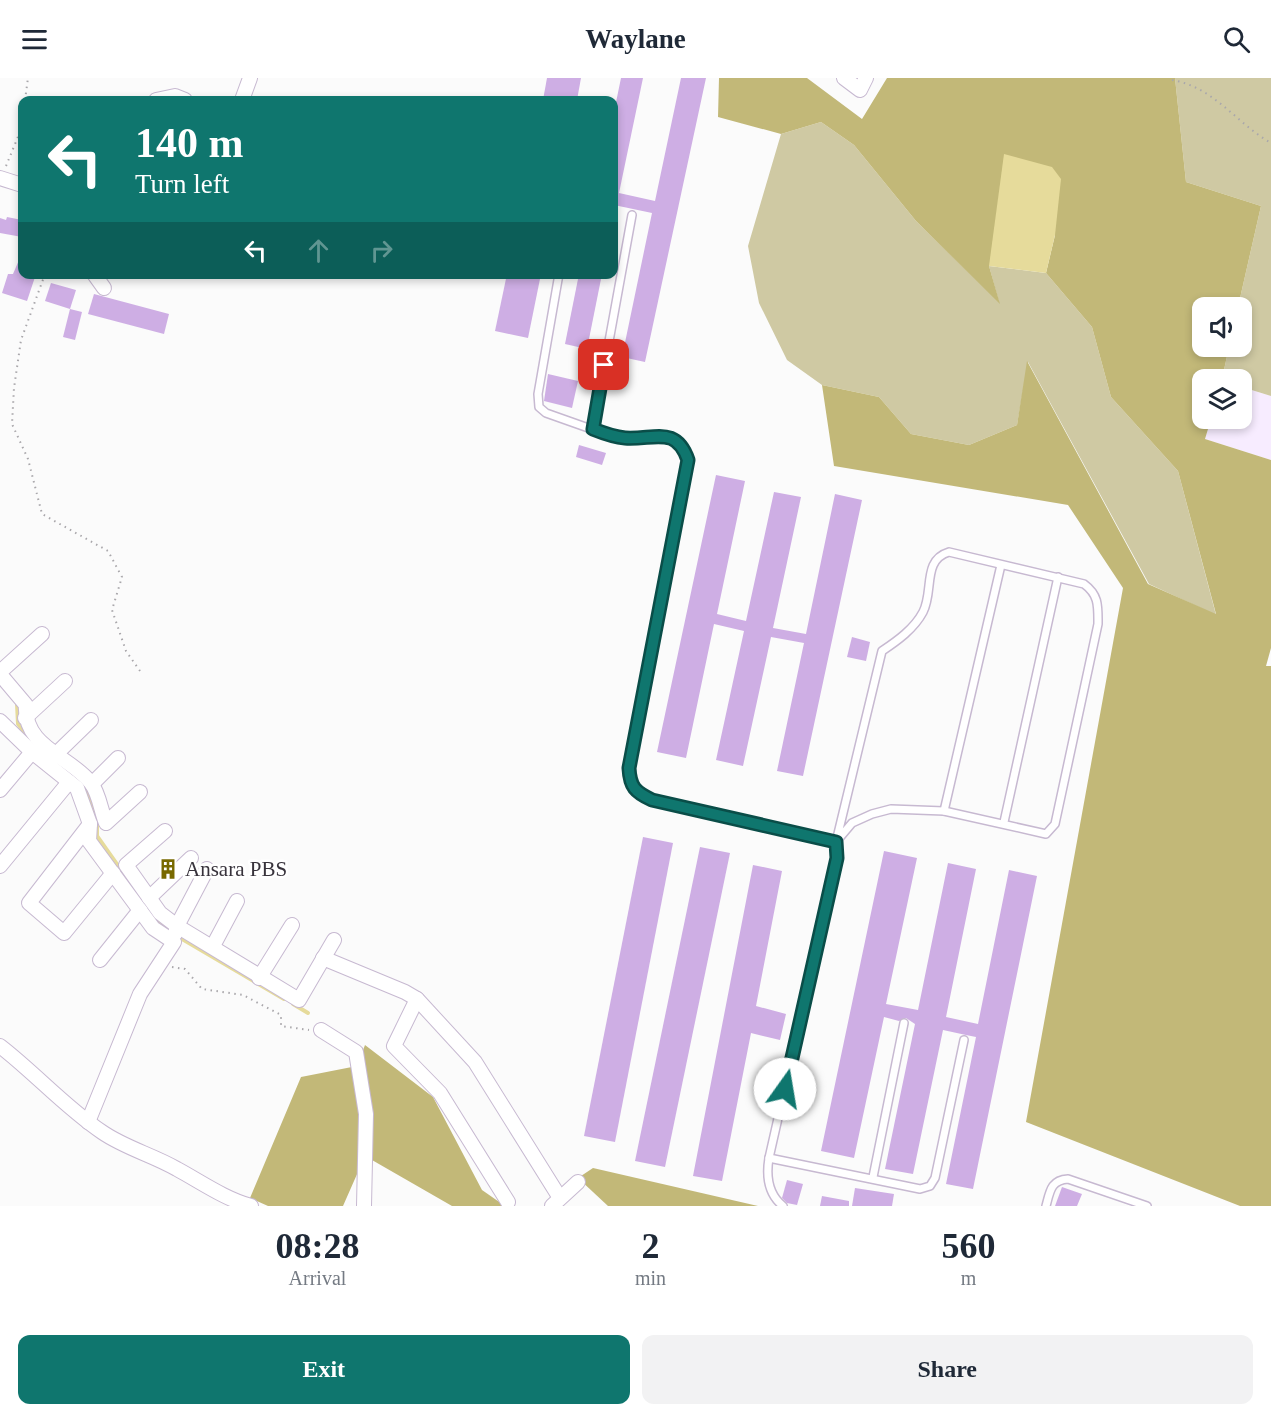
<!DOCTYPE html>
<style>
:root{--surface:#fff;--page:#f2f2f3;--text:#1f2937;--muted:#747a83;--accent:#0f766e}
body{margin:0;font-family:Georgia,serif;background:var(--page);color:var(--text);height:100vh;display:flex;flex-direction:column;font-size:22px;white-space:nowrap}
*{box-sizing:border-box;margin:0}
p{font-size:20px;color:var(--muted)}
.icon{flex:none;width:33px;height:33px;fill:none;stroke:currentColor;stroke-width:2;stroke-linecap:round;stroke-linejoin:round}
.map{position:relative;height:1128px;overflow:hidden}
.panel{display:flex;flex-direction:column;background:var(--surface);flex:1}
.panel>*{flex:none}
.banner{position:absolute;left:18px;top:18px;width:600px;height:183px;border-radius:12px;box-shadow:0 3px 9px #0003;background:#0f766e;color:#fff;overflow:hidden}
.fabs{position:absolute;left:1192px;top:219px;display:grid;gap:12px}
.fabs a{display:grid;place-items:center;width:60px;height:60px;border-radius:12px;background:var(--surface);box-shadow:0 3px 9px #0003;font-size:30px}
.pin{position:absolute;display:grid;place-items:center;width:51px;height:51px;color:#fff;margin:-26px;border-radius:12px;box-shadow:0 3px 9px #0006}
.me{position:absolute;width:66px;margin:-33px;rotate:13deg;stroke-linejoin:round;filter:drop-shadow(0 0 4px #0008)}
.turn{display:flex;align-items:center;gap:21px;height:126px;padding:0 18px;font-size:27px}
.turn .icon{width:78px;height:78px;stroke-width:2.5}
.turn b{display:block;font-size:42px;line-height:51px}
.lanes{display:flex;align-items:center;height:57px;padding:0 18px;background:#0003;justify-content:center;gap:30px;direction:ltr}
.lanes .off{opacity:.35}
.eta{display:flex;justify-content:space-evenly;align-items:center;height:102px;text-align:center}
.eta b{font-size:36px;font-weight:600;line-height:42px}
.button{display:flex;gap:12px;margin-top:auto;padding:12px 18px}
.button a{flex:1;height:69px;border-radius:12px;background:var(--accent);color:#fff;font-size:24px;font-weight:600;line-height:69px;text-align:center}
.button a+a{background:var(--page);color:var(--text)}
header{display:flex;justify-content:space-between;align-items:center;height:78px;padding:0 18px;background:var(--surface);font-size:27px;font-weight:600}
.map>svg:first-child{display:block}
.built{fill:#f7ecff}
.green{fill:#cfc9a3}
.forest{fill:#c2b878}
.water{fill:#e6db9b}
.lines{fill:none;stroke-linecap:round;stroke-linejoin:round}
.stream{stroke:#e6db9b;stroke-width:4}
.building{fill:#ceaee4}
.lane-casing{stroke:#c7b9d1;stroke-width:10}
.street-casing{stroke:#c7b9d1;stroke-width:16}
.path{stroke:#a9a7ab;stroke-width:2;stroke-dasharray:1.5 4.5;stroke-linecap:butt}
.lane{stroke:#fff;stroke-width:7}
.street{stroke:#fff;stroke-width:14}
.route-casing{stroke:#0a4d48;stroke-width:15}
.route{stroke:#0f766e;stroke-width:10}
.labels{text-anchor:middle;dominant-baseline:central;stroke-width:5;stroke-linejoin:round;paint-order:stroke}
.poi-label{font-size:21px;fill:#38333c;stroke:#fff;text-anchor:start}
</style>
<header><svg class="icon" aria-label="menu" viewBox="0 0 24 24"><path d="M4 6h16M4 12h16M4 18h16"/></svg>Waylane<svg class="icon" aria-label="search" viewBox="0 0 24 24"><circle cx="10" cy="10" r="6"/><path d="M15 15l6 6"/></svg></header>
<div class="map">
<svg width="1271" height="1128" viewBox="0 0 1271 1128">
<rect width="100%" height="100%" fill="#fbfbfb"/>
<polygon class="built" points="1242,309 1271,318 1271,382 1205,361 1211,341 1242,340"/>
<g class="green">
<polygon points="1175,0 1271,0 1271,318 1242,309 1242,302 1222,301 1229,269 1242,268 1242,230 1238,229 1261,128 1186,104"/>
<polygon points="821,44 854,67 916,143 999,224 989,188 1046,195 1092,249 1111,319 1178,393 1216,537 1149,506 1028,284 1017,347 969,367 911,356 879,319 822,307 787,282 759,225 748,168 781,56"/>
</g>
<g class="forest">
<polygon points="719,0 807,0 862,41 887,0 1175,0 1186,104 1261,128 1238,229 1203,230 1203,268 1229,269 1222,301 1203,302 1203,340 1211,341 1205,361 1271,382 1271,570 1266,588 1271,588 1271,1128 1240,1128 1026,1044 1123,510 1068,427 834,388 822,307 879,319 911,356 969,367 1017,347 1027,283 1148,506 1216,536 1178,393 1111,319 1092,249 1046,195 1055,157 989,188 1000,226 916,143 854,67 821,44 781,56 718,39"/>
<polygon points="365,967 433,1019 482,1112 505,1128 452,1128 365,1078 343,1128 268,1128 250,1120 301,999 357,988"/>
<polygon points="593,1090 758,1128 608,1128 578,1100"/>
</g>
<polygon class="water" points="1004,76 1052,89 1061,101 1055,157 1046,195 989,188"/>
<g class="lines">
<g class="stream">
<polyline points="17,626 18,646 32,663"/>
<polyline points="81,705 84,708 97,744 97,758 157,843 171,853"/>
<polyline points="177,858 284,921"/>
<polyline points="293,926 308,935"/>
</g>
</g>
<g class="building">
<polygon points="547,0 581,0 577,22 543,22"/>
<polygon points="621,0 643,0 619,115 655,123 681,0 706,0 645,284 622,279 652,135 614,127 614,34"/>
<polygon points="7,139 22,142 22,159 0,155 0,140 6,142"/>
<polygon points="22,175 22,196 36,196 27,223 2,215 8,196 13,196"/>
<polygon points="507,196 541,196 528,260 495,253"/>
<polygon points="579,196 602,196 587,271 565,266"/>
<polygon points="51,205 76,212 70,231 45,223"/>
<polygon points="94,216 169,236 164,256 88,236"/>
<polygon points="70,231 82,234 75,262 63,259"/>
<polygon points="548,296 578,303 572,330 544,323"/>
<polygon points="579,367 606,375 602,387 576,379"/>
<polygon points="716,397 745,403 717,536 746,543 774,414 801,419 773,550 806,556 835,416 862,422 803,698 777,693 804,565 771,559 743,688 716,682 744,553 714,546 686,680 657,674"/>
<polygon points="852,559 870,564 866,583 847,579"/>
<polygon points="643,759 673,765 615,1064 584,1058"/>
<polygon points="700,769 730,775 665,1089 635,1083"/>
<polygon points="884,773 917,780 886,926 918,932 948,785 976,791 946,939 978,946 1009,792 1037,798 973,1111 946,1106 976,959 966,957 943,952 913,1096 885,1091 915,946 906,940 899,943 884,939 854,1080 821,1073"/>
<polygon points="753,787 782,793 756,928 786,936 780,962 751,955 722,1103 693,1098"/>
<polygon points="787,1102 803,1106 797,1127 787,1125 782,1120"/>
<polygon points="1062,1109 1082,1116 1077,1128 1055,1128"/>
<polygon points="855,1110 894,1116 892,1128 852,1128"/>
<polygon points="822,1118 849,1123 849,1128 820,1128"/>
</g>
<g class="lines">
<g class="lane-casing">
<g id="lane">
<path d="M559,196L538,316L539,329L546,335L611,358L665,359L675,361L683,368L688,382L629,690C630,709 635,714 652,722L836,764"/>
<polyline points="593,351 632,137"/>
<polyline points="944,733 1001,487"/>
<polyline points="1004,744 1058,499"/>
<polyline points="769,1080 920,1111 930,1108 935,1100 964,962"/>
<polyline points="873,1099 904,945"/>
<path d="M783,1128C768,1116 766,1098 769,1080L837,780L836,764L882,573C897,563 914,551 923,534C934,513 922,482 949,474L1084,506C1099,517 1098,528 1098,546L1055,746L1046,756L944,733L891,731L872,736L852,745L836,764"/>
<path d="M1046,1128C1050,1113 1051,1102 1068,1101L1147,1128"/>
</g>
</g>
<g class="street-casing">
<g id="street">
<polyline points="844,0 860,12 866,0"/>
<polyline points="156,22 175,18 185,22"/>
<polyline points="242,22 250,0"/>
<polyline points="0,100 22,107"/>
<polyline points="94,196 104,210"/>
<polyline points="0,594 42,556"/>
<path d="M0,600L4,601L26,627C23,669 70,678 91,705C99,715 101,733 106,745L140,714"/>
<polyline points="25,640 65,603"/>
<polyline points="0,643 32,674 77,710 90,746 89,763 153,850 174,864 140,916 88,1044"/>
<polyline points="55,677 91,642"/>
<polyline points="92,706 118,680"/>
<polyline points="0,712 32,674"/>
<polyline points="90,746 29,825 64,855 113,795"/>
<polyline points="165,753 126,787 160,835 177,848 299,922 334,862"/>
<polyline points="0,788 69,704"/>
<polyline points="149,820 191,780"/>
<polyline points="175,856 177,848 207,791"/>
<polyline points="213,868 237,823"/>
<polyline points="323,880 405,914 417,921 475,984 560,1120"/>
<polyline points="100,882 140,832"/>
<polyline points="259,900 292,847"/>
<polyline points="417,921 394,968 440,1015 508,1124"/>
<polyline points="321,952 356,974 366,1036 364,1128"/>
<path d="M0,968C35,995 65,1029 102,1054C125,1070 153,1077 177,1091C201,1104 225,1121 251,1128"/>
<polyline points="552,1128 578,1104"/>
</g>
</g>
<g class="path">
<path d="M1172,2C1214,9 1236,45 1271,65"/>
<polyline points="25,22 28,0"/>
<polyline points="6,88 22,49"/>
<polyline points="45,196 21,262 14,310 12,346 28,381 42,436 108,473 122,499 112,532 126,573 140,593"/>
<polyline points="172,889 185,891 202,911 243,917 281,937 281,948 309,952"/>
</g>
<use href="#lane" class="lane"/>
<use href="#street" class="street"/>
</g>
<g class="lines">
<g class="route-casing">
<path id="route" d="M604,287L593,351C603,355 613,359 625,360C654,362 676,347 688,382L629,690C630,709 635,714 652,722L836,764L837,780L785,1011"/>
</g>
<use href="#route" class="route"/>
</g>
<defs>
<g id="building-bare" transform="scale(1.62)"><path d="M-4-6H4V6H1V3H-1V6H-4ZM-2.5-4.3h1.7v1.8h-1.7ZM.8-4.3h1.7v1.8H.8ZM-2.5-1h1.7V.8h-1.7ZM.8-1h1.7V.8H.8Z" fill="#786900" stroke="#fff" stroke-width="2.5" paint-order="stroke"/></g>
</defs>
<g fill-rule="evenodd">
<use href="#building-bare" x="168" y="791"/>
</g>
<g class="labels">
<g class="poi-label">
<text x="185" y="791">Ansara PBS</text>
</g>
</g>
</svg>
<div class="fabs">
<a><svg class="icon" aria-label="sound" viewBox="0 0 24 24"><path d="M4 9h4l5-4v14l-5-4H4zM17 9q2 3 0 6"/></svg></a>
<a><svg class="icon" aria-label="layers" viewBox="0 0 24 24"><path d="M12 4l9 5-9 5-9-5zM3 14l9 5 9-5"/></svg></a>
</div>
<div class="pin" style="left:604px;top:287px;background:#d93025"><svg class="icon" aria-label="arrive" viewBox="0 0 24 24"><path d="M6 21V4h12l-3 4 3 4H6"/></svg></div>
<svg class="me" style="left:785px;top:1011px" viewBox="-20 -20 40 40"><circle r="19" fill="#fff"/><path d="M0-13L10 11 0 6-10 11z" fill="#0f766e"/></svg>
<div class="banner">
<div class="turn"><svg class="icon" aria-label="left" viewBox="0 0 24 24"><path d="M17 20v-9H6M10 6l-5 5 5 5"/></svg><div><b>140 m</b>Turn left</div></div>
<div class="lanes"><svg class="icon" aria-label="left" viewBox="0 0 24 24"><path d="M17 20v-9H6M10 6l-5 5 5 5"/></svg><svg class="icon off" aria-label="ahead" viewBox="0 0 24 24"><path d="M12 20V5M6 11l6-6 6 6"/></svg><svg class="icon off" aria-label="right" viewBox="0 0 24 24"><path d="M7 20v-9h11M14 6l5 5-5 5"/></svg></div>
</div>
</div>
<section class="panel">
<div class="eta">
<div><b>08:28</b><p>Arrival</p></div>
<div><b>2</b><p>min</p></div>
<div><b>560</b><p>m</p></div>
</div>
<div class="button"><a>Exit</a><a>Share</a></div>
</section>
